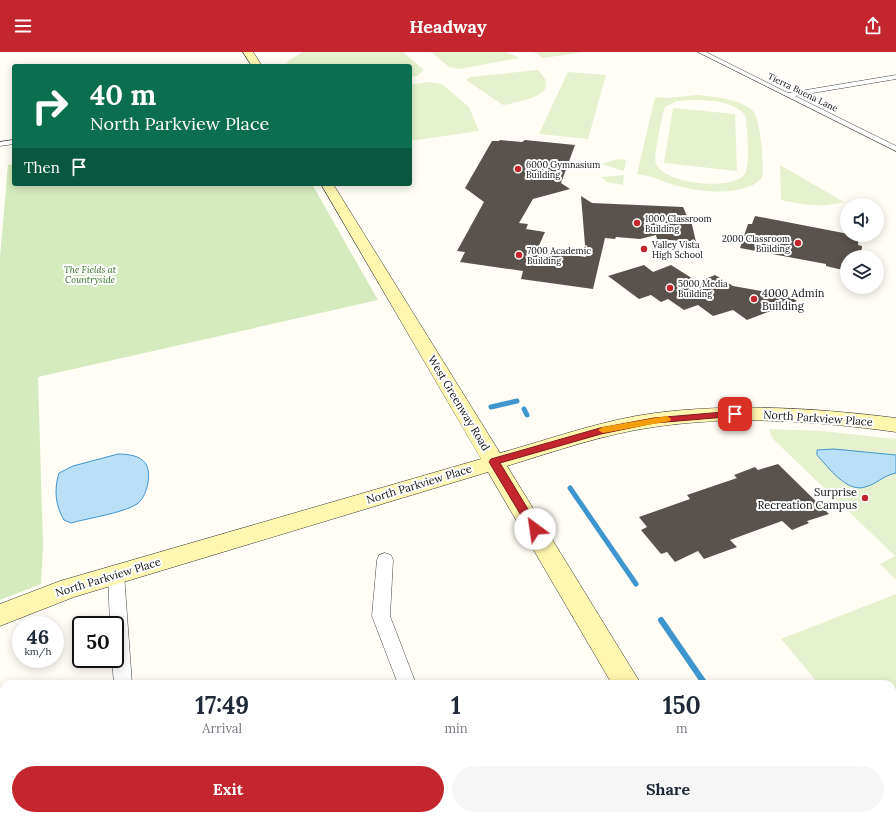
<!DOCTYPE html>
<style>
:root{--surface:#fff;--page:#f6f6f7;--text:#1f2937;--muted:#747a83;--accent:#c4262e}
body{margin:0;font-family:Lora,serif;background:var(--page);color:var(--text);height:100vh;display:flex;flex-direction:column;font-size:15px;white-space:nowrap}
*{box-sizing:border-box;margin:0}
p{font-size:13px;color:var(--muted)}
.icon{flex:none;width:22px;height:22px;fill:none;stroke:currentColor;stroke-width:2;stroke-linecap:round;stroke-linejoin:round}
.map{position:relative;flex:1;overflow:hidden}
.side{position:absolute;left:0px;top:628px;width:896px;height:140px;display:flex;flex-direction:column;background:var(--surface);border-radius:12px 12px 0 0;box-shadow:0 2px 10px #0003}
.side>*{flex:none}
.guide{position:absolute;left:12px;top:12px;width:400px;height:122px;border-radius:4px;box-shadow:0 2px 10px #0003;background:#0b6e4f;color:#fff;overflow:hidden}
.fabs{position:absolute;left:840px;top:146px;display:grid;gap:8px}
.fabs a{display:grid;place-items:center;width:44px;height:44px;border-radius:50%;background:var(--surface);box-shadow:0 2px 10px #0003;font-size:20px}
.speed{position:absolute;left:12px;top:564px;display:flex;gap:8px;font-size:20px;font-weight:700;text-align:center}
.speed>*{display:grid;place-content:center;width:52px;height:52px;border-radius:50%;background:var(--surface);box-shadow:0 2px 10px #0003;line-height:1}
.speed small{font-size:10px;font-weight:400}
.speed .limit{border:2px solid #111;border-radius:6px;background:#fff;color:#111}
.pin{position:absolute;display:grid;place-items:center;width:34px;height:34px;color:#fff;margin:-17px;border-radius:8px;box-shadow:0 2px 6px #0006}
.me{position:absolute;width:44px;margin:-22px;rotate:329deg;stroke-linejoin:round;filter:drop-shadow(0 0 3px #0008)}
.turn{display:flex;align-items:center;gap:14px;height:84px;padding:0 12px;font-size:18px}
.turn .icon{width:52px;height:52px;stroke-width:2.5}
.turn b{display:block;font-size:28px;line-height:34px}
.then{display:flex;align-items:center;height:38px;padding:0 12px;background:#0003;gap:8px;font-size:15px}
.eta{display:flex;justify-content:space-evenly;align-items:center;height:68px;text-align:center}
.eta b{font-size:24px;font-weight:700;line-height:28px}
.action{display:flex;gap:8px;margin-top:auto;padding:8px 12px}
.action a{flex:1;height:46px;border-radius:24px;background:var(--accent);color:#fff;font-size:16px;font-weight:700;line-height:46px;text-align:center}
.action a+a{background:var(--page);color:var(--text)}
header{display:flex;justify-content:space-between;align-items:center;height:52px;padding:0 12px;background:var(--accent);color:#fff;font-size:18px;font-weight:700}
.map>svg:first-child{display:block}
.green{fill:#d5ebbd}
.pitch{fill:#e6f2cf;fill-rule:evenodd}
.water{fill:#b9e0f7;stroke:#3f96cf}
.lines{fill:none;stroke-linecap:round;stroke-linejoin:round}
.stream-far1{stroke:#3f96cf;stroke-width:5}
.stream{stroke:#3f96cf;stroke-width:6}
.building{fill:#5a524d}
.street-casing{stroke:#444;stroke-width:1}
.secondary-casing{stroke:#333;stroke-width:1}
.street{fill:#fff;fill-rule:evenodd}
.secondary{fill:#fff6b0;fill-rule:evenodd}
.route{fill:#c4262e;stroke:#7f191e}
.slow{fill:#f59e0b}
.poi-dot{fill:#c4262e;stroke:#fff;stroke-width:1.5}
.labels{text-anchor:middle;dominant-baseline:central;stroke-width:4;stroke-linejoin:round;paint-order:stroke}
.far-street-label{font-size:9px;fill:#111;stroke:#fff}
.far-poi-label{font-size:9px;fill:#111;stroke:#fff;text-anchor:start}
.far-park-label{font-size:9px;font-style:italic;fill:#2f6b1f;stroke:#fff}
.poi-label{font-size:11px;fill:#111;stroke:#fff;text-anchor:start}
.street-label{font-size:11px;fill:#111;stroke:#fff}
</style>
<header><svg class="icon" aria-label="menu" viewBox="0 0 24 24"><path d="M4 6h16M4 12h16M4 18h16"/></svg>Headway<svg class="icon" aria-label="share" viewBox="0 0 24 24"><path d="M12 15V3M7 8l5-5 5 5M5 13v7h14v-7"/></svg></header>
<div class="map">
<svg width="896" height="768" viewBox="0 0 896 768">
<rect width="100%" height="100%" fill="#fffdf5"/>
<polygon class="green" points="14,112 14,132 312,132 378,248 38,325 43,494 41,532 0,548 0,205 8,113"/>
<g class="pitch">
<polygon points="303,0 403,0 424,18 417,24 410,25 410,14 284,14 288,9"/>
<polygon points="431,0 506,0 520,6 459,17 449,15"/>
<polygon points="534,0 584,0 543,6"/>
<path d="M538,18L546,28C545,31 546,35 545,37C538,47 514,51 503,53L466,28L470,25Z"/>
<polygon points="568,20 606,23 588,87 539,82"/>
<polygon points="428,30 442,32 469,55 479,79 410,89 410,33"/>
<path d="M698,43C716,45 740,47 753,59C760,65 765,117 762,125C761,128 756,131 753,133C730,143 701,140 678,134C662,130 654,124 637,122L655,45L667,46ZM693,48C709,48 734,49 745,63C747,73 751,116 744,123C730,139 665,132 656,112C653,106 662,63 665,55L677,49Z"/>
<polygon points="673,56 735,62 737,119 664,111"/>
<polygon points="618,107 626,108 624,119 601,112"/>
<path d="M780,113L844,150C823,156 802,153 781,148Z"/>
<polygon points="624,123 623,133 607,130 601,125"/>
<polygon points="769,377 822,379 896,387 896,528 880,512 895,504 772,386"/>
<polygon points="896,542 896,768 745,768 743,764 892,764 892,632 819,632 781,587"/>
</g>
<g class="water">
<path d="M834,397L896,403V421C882,424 877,432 865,435C847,441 828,415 817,403V398Z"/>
<path d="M118,402C127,402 140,403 146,412C152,422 147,445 137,452C123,461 89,466 71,471L64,468C55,453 54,437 59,421L73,414Z"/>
</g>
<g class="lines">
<g class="stream-far1">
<polyline points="491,355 517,349"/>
<polyline points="524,357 527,363"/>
<polyline points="570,436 636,532"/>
</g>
<g class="stream">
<polyline points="661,568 705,632"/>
<polyline points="793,764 796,768"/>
</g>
</g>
<g class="building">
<polygon points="500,88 522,90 525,88 575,93 561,131 570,137 533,147 519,171 528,172 526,177 545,180 537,198 586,205 581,144 592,151 683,155 687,164 690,164 696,190 657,187 656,183 640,187 616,185 615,187 605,186 593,237 521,227 523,219 460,210 465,200 457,199 484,150 465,136 492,89 499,89"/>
<polygon points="755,164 859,184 858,193 862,194 861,205 847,205 847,219 826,214 826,212 740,196 748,172 752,172"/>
<polygon points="644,213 653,220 671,213 698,230 715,223 733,234 778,242 784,241 797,249 747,268 733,258 713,264 698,253 684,258 668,247 661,250 651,243 639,247 608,224"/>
<polygon points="778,412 829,462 807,469 809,471 792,478 782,469 730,488 737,495 704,507 698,499 675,510 667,500 661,502 641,478 647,475 639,465 690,447 687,443 737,426 734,423 755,415 758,418"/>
</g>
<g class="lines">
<g class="street-casing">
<g id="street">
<polygon points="698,0 706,0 788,41 896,23 896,27 795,44 896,94 896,99"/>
<polygon points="14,88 14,92 0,94 0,90"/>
<polygon points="385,501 391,503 393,508 390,564 416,632 398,632 372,564 377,508 379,503"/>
<polygon points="116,515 122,517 124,522 132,632 114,632 112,607 115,607 115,573 110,573 108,522 110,517"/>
<polygon points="4,694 4,714 0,716 0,696"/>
<rect x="122" y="764" width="22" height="4"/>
<polygon points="316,764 346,764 344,768 314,768"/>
<polygon points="444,764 466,764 468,768 446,768"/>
</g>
</g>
<g class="secondary-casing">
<g id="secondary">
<polygon points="243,0 253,0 262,14 252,14"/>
<path d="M321,132H333L500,401C551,387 602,368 655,361C735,351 816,356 896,366V380C816,369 734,363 654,375C604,382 556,399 507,414L641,632H612L488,420L74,545L0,574V552L60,529L481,407Z"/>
<polygon points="690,764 721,764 722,768 691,768"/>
</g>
</g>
<use href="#street" class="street"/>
<use href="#secondary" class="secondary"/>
</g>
<polygon class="route" points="735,359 738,360 738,364 654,371 601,382 500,411 540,477 535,481 531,480 489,410 491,407 600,376 654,366"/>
<polygon class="slow" points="667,364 671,367 670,369 603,381 598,378 603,375"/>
<g class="poi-dot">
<circle cx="518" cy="117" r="4"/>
<circle cx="637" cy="171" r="4"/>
<circle cx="798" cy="191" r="4"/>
<circle cx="644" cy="197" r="4"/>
<circle cx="519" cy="203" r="4"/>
<circle cx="670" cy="236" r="4"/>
<circle cx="754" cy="247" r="4"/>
<circle cx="865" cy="446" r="4"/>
</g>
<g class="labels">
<g class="far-street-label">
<text transform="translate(803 40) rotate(26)">Tierra Buena Lane</text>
</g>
<g class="far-poi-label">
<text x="526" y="112">6000 Gymnasium<tspan x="526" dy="10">Building</tspan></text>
<text x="645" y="166">1000 Classroom<tspan x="645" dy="10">Building</tspan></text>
<text x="790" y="186" text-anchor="end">2000 Classroom<tspan x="790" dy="10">Building</tspan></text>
<text x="652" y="192">Valley Vista<tspan x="652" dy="10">High School</tspan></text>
<text x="527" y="198">7000 Academic<tspan x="527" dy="10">Building</tspan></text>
<text x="678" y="231">5000 Media<tspan x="678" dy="10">Building</tspan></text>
</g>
<g class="far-park-label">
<text x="90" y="217">The Fields at<tspan x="90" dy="10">Countryside</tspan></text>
</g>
<g class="poi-label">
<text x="762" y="241">4000 Admin<tspan x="762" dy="13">Building</tspan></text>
<text x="857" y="440" text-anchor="end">Surprise<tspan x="857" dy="13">Recreation Campus</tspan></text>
</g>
<g class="street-label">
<text transform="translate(459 351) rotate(59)">West Greenway Road</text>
<text transform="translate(818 366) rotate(4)">North Parkview Place</text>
<text transform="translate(419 432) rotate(-17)">North Parkview Place</text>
<text transform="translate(108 525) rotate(-17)">North Parkview Place</text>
</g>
</g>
</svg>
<div class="fabs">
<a><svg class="icon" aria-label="sound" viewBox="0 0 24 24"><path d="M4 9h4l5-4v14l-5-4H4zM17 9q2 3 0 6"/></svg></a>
<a><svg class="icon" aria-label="layers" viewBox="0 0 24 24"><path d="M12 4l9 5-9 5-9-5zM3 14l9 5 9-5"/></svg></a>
</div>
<div class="speed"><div>46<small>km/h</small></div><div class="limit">50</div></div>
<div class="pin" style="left:735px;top:362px;background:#d93025"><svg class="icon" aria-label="arrive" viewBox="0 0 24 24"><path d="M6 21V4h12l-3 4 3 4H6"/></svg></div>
<svg class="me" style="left:535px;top:477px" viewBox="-20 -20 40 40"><circle r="19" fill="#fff"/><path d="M0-13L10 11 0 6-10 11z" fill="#c4262e"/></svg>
<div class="guide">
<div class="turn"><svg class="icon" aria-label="right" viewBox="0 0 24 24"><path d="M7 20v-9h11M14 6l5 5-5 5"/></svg><div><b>40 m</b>North Parkview Place</div></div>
<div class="then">Then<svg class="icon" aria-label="arrive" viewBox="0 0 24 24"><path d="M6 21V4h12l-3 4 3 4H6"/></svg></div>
</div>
<section class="side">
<div class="eta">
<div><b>17:49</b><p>Arrival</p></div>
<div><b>1</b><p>min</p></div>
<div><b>150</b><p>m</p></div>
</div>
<div class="action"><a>Exit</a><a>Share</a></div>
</section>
</div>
